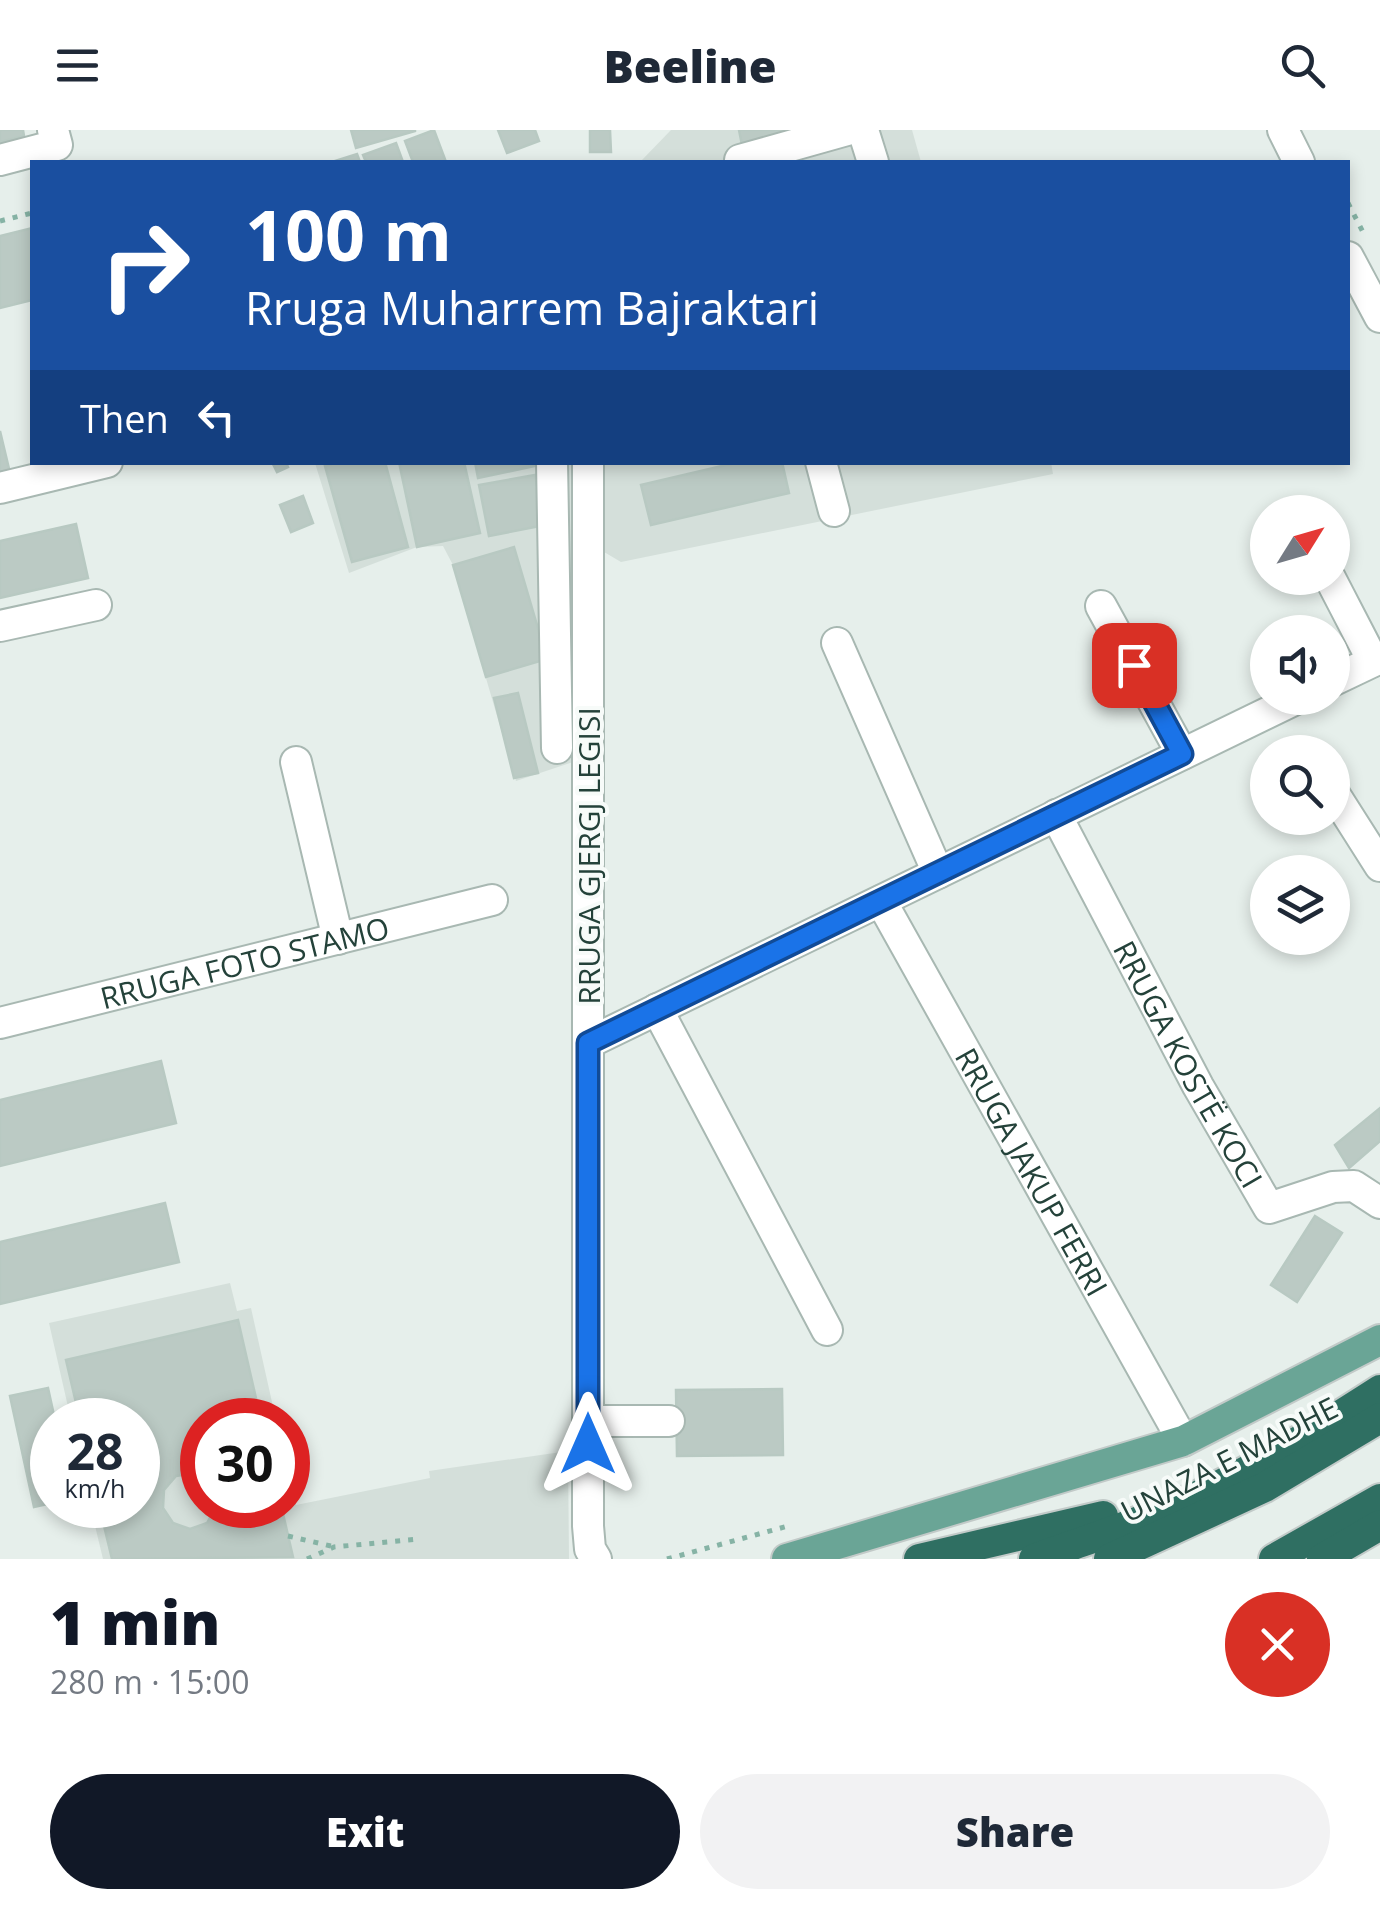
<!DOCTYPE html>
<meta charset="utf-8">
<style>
:root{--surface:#fff;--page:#f2f2f3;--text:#1f2937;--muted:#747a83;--accent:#111827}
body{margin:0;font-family:"Open Sans",sans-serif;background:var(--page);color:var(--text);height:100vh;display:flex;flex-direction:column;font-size:38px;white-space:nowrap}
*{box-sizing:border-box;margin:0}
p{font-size:32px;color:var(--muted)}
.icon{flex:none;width:55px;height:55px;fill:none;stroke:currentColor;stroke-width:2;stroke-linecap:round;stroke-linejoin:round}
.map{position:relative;height:1429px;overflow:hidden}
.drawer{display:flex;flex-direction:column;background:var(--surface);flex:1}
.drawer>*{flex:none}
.guide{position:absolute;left:30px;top:30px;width:1320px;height:305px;border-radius:0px;box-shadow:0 5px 15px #0003;background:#1a4fa0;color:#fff;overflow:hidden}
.needle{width:65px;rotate:53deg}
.tools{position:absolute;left:1250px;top:365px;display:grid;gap:20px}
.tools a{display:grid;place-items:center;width:100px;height:100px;border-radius:50%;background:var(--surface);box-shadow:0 5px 15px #0003;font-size:50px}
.speed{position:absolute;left:30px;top:1268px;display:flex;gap:20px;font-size:50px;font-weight:700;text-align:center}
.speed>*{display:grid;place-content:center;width:130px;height:130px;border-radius:50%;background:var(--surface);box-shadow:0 5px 15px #0003;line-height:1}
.speed small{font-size:25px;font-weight:400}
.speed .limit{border:15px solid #d22;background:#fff;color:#111}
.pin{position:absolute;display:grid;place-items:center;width:85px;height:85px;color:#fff;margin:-42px;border-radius:20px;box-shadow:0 5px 15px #0006}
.me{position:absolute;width:110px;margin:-55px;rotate:0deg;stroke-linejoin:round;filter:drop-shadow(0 0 8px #0008)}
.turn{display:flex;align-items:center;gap:35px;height:210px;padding:0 50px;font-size:45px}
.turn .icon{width:130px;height:130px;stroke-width:2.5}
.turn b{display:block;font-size:70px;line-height:85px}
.then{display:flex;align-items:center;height:95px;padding:0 50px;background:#0003;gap:20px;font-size:38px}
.round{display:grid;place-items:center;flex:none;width:105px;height:105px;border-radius:52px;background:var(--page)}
.head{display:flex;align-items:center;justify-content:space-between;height:170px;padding:0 50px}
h1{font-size:60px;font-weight:800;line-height:75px;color:var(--accent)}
.cta{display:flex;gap:20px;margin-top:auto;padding:20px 50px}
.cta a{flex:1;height:115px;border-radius:60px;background:var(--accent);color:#fff;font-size:40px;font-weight:800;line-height:115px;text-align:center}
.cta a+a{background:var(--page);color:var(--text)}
header{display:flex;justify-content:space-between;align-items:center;height:130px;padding:0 50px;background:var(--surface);font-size:45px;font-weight:800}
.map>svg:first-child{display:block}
.built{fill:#d4dfda}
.building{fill:#bbcac4;stroke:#b8c9c2;stroke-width:2.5}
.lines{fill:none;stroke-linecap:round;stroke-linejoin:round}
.minor-casing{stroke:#a8b8b2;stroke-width:34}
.major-casing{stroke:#c2cac8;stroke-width:34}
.highway-casing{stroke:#c2cac8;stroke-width:34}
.path{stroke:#86b3a5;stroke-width:5;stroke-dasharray:5 8;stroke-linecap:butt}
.minor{stroke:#fff;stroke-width:30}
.major{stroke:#6aa596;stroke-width:30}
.highway{stroke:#2f6f62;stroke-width:30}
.route-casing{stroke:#114b97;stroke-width:25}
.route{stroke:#1a73e8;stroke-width:18}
.labels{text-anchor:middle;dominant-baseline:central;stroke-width:8;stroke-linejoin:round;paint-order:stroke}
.street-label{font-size:30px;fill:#24423a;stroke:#f7fbf9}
</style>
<header><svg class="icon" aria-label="menu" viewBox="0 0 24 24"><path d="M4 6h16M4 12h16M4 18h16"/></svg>Beeline<svg class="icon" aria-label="search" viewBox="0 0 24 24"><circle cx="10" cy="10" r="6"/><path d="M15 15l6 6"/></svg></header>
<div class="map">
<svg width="1380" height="1429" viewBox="0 0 1380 1429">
<rect width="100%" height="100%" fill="#e6efeb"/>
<g class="built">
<polygon points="671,0 912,0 921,32 640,32"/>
<polygon points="1051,332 1053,344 621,432 599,419 576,631 516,651 453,435 443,416 417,417 349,443 315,333"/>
<polygon points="230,1153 237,1181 251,1178 276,1290 202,1290 202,1375 288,1375 288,1341 296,1375 430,1348 429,1341 568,1321 569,1429 103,1429 90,1375 138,1375 138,1290 71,1290 49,1193"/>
</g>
<g class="building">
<polygon points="0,0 23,0 24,6 0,12"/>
<polygon points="351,0 415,0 415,1 356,18"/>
<polygon points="434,0 446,32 413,32 405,11"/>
<polygon points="498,0 535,0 539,11 507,23"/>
<polygon points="590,0 610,0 611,22 590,22"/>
<polygon points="739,0 806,0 742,15"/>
<polygon points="396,13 403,32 366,32 363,25"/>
<polygon points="357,24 360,32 332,32"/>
<polygon points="32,98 32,170 0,178 0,106"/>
<polygon points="0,301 10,343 0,345"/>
<polygon points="272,332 286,332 288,337 277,342"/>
<polygon points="338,332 385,332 408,417 352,432 325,336"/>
<polygon points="399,332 464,332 480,403 417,417"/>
<polygon points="475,332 538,332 539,335 478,348"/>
<polygon points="739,332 782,332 789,363 651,395 641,355"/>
<polygon points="535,345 545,395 489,406 479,355"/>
<polygon points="303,366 313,393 291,402 280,375"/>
<polygon points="76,394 88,448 0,468 0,411"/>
<polygon points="514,417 547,529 486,547 453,435"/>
<polygon points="518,563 538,643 514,648 494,568"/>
<polygon points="161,931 176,993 0,1036 0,970"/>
<polygon points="1380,978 1380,1011 1349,1038 1335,1015"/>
<polygon points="165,1073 179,1132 0,1174 0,1112"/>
<polygon points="1315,1086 1342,1103 1297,1172 1271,1155"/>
<polygon points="238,1190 261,1290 202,1290 202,1346 194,1343 176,1346 164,1360 163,1378 173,1393 190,1399 207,1393 217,1375 281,1375 293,1427 112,1429 99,1375 138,1375 138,1290 80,1290 66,1230"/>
<polygon points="48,1258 55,1290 52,1290 52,1373 34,1377 10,1266"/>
<polygon points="782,1259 783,1325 677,1326 676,1260"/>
</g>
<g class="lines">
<g class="minor-casing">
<g id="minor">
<polyline points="863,0 873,32"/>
<polyline points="1283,0 1299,32"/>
<polyline points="0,30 57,15 53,0"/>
<polyline points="740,30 847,0"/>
<polyline points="1348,127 1380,187"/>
<polyline points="552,332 557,618"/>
<polyline points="588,332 588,1396 590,1419 596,1429"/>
<polyline points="821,332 834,381"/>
<polyline points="0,358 107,332"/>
<polyline points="1330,448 1373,531"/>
<polyline points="1101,476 1182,624"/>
<polyline points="0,496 96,475"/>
<polyline points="837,513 938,743"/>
<polyline points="1332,551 1380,528"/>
<polyline points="296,632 338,809"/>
<polyline points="1333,662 1380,736"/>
<path id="s1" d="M1056,685L1198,956L1269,1078L1333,1057L1354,1056L1380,1073"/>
<path id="s2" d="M881,771L1183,1311"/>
<polyline points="657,879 827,1200"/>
<path id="s3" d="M0,893L492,770"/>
<polyline points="588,913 1298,568"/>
<polyline points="588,1291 669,1291"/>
</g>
</g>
<g class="major-casing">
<polyline id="major" points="787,1429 1183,1311 1380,1210"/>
</g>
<g class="highway-casing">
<g id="highway">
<polyline points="919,1429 1103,1386"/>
<path d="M1034,1429C1079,1412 1127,1398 1171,1378C1245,1346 1313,1303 1380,1260"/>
<polyline points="1109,1429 1265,1357 1380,1288"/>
<polyline points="1274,1429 1380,1369"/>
<polyline points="1322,1429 1380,1395"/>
</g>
</g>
<g class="path">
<polyline points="1348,73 1365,106"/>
<polyline points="0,91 32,83"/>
<polyline points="288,1406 331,1416"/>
<polyline points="307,1429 334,1417 418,1409"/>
<polyline points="667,1429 788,1396"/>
</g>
<use href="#minor" class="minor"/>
<use href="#major" class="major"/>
<use href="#highway" class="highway"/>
</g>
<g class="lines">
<g class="route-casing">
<polyline id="route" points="588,1314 588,913 1182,624 1134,535"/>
</g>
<use href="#route" class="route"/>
</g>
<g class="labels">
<g class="street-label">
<text transform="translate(588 726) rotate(-90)">RRUGA GJERGJ LEGISI</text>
<text stroke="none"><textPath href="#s3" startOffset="252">RRUGA FOTO STAMO</textPath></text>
<text stroke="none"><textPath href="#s1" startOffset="282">RRUGA KOSTË KOCI</textPath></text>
<text stroke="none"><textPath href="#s2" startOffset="310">RRUGA JAKUP FERRI</textPath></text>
<text transform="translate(1229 1329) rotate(-27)">UNAZA E MADHE</text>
</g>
</g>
</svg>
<div class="tools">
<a><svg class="needle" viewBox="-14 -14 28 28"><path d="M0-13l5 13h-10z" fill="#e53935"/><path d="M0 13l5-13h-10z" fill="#747a83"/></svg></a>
<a><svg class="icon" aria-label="sound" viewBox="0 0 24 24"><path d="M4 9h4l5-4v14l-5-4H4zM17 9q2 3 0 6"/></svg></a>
<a><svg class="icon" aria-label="search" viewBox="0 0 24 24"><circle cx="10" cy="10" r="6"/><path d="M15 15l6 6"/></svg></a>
<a><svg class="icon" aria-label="layers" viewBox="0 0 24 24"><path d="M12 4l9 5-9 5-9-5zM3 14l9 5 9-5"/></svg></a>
</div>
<div class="speed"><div>28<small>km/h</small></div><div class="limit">30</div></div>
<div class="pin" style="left:1134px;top:535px;background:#d93025"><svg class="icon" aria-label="arrive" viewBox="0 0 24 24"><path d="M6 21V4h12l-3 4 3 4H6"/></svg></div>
<svg class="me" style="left:588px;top:1314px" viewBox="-20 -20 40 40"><path d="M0-17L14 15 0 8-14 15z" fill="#1a73e8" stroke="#fff" stroke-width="4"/></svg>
<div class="guide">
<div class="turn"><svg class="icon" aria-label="right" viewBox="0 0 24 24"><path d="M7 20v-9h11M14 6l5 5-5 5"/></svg><div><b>100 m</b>Rruga Muharrem Bajraktari</div></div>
<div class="then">Then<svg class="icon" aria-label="left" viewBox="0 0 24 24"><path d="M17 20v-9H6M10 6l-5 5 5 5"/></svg></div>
</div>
</div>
<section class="drawer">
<div class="head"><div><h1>1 min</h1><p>280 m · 15:00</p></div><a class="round" style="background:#d93025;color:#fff"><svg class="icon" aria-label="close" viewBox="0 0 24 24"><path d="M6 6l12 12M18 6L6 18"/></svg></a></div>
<div class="cta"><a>Exit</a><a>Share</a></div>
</section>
